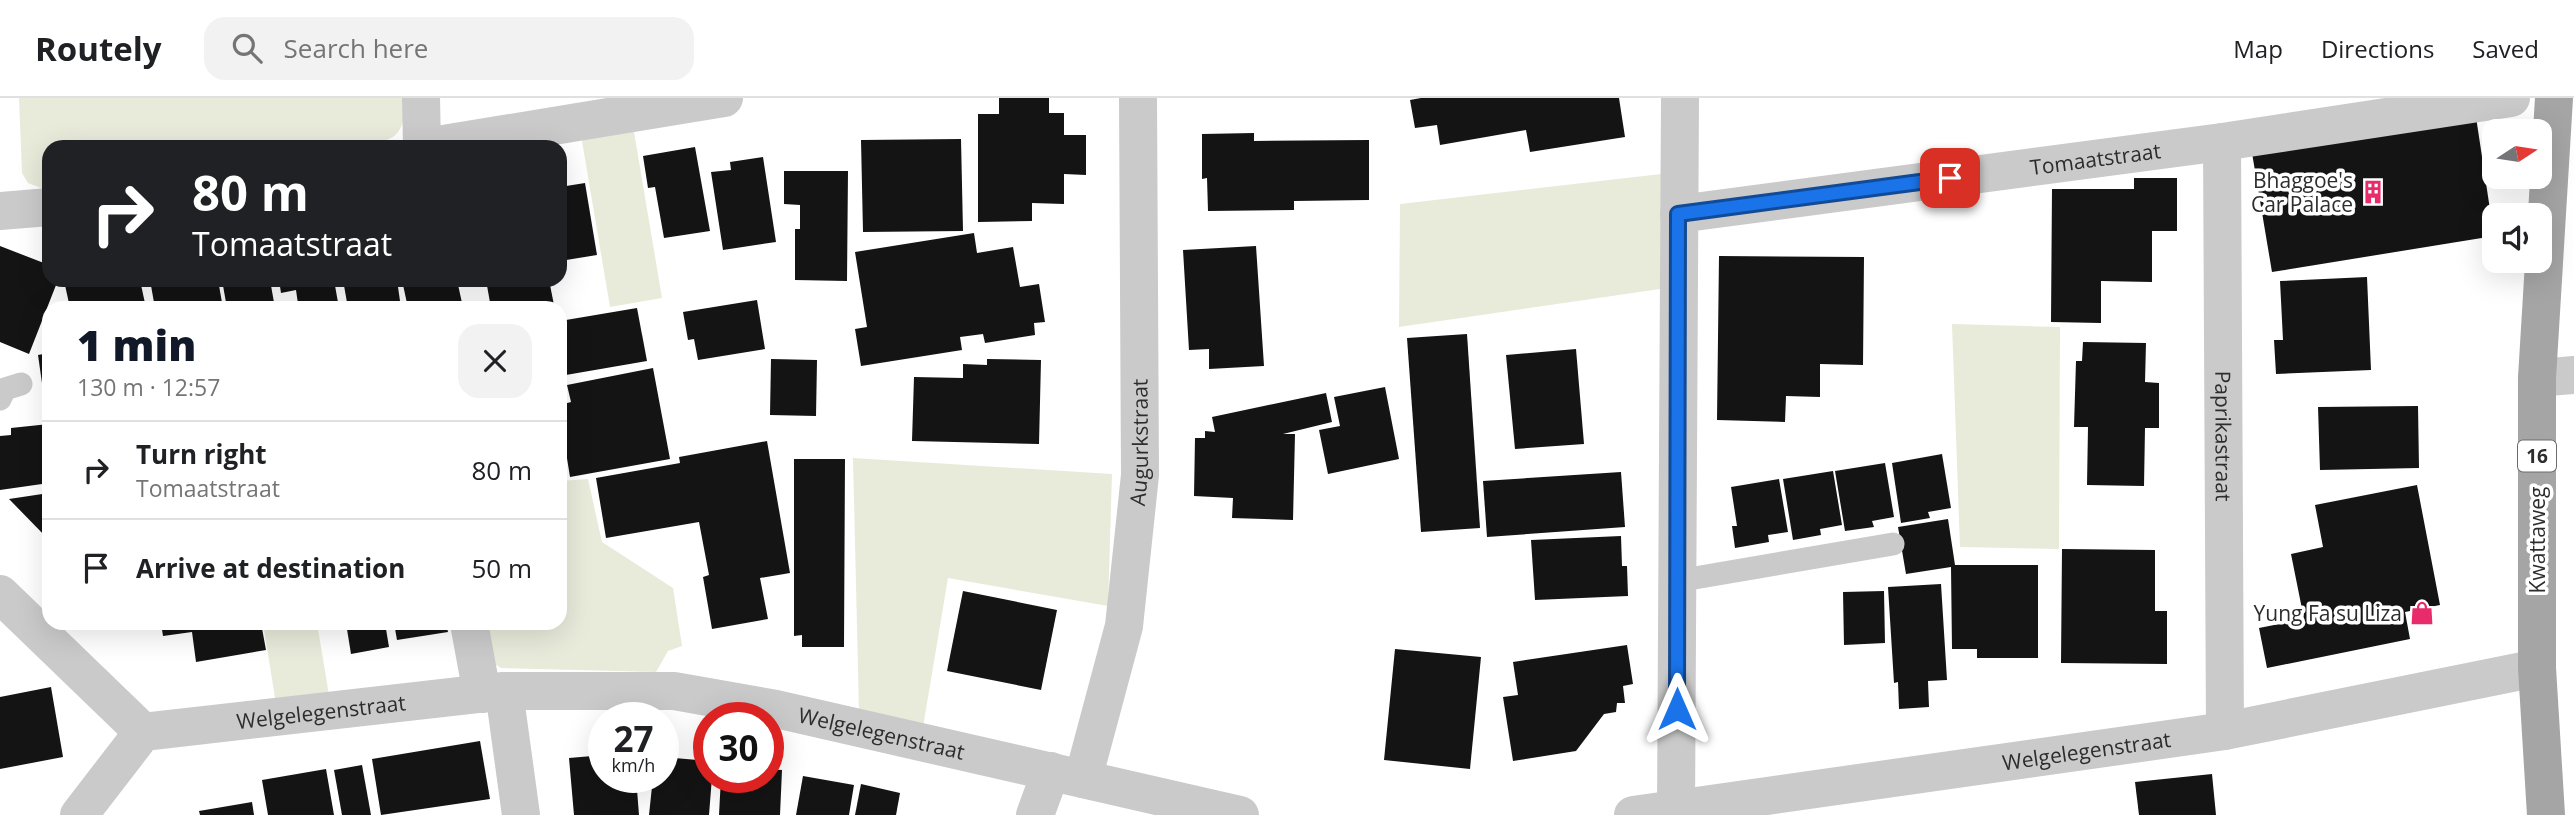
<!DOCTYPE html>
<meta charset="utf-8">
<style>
:root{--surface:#fff;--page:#f2f2f2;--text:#202124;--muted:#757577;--line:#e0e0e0;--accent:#111827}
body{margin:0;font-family:"Open Sans",sans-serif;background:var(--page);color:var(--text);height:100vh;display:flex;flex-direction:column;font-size:26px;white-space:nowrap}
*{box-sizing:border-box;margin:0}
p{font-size:23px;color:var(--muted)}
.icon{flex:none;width:38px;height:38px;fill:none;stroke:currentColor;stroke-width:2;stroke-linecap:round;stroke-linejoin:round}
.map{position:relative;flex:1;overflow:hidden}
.sheet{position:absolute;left:42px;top:203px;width:525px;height:329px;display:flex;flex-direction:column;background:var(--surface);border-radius:21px;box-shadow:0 7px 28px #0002}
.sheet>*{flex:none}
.hud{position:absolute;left:42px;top:42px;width:525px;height:147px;border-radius:21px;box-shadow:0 7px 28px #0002;background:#202124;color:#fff;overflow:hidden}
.needle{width:46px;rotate:78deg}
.fabs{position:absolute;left:2482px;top:21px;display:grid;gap:14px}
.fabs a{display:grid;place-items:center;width:70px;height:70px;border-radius:14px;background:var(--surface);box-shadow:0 7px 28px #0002;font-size:35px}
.speed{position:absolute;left:588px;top:604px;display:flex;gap:14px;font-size:35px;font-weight:700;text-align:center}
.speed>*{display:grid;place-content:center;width:91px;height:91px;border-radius:50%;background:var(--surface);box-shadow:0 7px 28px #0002;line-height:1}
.speed small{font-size:18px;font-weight:400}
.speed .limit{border:10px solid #d22;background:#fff;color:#111}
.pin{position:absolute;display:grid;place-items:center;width:60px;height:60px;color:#fff;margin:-30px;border-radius:14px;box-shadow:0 4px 10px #0006}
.me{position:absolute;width:77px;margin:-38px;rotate:0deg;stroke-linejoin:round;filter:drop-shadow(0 0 5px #0008)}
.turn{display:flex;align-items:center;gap:24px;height:147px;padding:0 35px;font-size:32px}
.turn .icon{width:91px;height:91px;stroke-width:2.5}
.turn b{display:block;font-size:49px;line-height:60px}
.round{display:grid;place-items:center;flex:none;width:74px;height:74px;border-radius:21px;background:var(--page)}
.headline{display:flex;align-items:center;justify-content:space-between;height:119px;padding:0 35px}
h1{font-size:42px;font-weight:800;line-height:52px;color:var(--accent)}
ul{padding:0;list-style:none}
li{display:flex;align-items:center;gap:21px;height:98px;padding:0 35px;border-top:2px solid var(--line)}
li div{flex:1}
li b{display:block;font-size:26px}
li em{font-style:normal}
header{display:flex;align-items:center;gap:42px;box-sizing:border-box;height:98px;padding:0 35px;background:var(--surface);border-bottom:2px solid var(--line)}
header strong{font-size:33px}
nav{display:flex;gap:38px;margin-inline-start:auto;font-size:24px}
.search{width:490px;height:63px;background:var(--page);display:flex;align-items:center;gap:18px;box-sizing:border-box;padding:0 24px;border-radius:21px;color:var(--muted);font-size:26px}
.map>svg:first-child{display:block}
.green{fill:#e8ebda}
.building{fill:#141414}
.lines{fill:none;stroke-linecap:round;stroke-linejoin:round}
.service{stroke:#cacaca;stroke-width:23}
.minor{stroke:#cacaca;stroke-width:38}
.primary{stroke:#a5a5a5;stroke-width:38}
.route-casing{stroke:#114b97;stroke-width:18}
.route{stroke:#1a73e8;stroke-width:12}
.labels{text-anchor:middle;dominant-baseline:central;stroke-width:7;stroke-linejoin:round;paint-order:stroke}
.shield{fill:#fff;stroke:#6c6c6c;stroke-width:2}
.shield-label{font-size:19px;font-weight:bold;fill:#2d2d2d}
.street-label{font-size:21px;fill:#2d2d2d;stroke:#fff}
.poi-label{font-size:21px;fill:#2d2d2d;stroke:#fff;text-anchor:end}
</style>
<header>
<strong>Routely</strong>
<div class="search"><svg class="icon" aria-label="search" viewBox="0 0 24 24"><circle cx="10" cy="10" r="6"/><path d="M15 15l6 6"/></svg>Search here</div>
<nav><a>Map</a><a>Directions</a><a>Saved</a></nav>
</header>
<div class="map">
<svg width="2574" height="717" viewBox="0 0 2574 717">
<rect width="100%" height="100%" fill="#fff"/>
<g class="green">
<path d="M19,0H405C405,44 392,42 353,49H49V93L28,85L22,75Z"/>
<polygon points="633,28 662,200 610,209 581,37"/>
<polygon points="1661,76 1660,191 1399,229 1400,106"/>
<polygon points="1952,226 2060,229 2059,451 1960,449"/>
<polygon points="853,360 1112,376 1108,508 948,480 923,629 859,614"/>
<polygon points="588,381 602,444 673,490 682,548 668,553 656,574 501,570 484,559 478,525 560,525 560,383"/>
<polygon points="263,525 317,525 329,597 276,606"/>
</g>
<g class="building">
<polygon points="999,0 1049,0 1049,15 1064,15 1064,37 1086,37 1086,77 1064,76 1064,106 1032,105 1032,123 978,124 978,16 999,16"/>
<polygon points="1421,0 1619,0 1625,39 1530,54 1526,32 1440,47 1437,27 1415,30 1410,2"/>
<polygon points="2476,19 2494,138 2272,174 2252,55"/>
<polygon points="1254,35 1254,43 1369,42 1369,102 1294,103 1294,112 1208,113 1207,80 1202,81 1202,36"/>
<polygon points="961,41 963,133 863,134 861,42"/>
<polygon points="695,49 710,133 664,140 655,89 648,90 643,58"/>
<polygon points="763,59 776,144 723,152 711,74 731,72 730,64"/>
<polygon points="784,73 848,73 847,183 795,182 795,131 800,131 800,107 784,106"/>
<polygon points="2134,80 2177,80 2177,133 2152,133 2152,184 2101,183 2101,225 2051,224 2052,91 2134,91"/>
<polygon points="585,85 597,157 560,163 560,89"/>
<polygon points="974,135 977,155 1013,149 1020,189 1039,186 1045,224 1034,225 1035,237 985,245 983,236 960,239 962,252 861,268 855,231 867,229 855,154"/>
<polygon points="0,148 49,167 49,182 58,182 29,256 0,244"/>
<polygon points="1256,148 1264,268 1209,271 1209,251 1189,252 1183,152"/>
<polygon points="1719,158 1864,159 1863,267 1820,266 1820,299 1786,298 1785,324 1717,322"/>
<polygon points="2367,179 2371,272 2276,276 2274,242 2283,242 2280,183"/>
<polygon points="70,182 140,182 146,210 70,210 65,187"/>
<polygon points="150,182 218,182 223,210 155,210"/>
<polygon points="222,182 270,182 275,210 227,210"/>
<polygon points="279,182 334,182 339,210 292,210 291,207 298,206 296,192 281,195"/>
<polygon points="343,182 397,182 401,210 348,210"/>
<polygon points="402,182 457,182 462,205 408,210"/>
<polygon points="486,182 549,182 554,207 491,210"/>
<polygon points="757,202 765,251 698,262 694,241 688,242 683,214"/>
<polygon points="637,210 647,263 560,278 560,223"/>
<polygon points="1467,236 1480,430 1421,434 1407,240"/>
<polygon points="2083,244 2146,245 2145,284 2159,285 2159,330 2145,330 2144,388 2087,387 2088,329 2074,329 2076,263 2082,263"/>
<polygon points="1576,251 1584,346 1515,351 1506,257"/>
<polygon points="49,255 49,290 43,292 38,257"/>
<polygon points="771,261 817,262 816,318 770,317"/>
<polygon points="987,261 1041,262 1039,346 912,343 914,279 963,280 963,266 987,267"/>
<polygon points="653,270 670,361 570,379 566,354 560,354 560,307 571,304 567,287"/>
<polygon points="1385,289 1399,361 1328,376 1319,332 1340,328 1334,299"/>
<polygon points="1326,295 1332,324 1283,336 1295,336 1293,422 1232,420 1233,400 1194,398 1195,340 1205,340 1205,333 1215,334 1212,319"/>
<polygon points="2418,308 2419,370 2320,372 2318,309"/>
<polygon points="49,326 49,385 0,392 0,338 11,337 11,330"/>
<polygon points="767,343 790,475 760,480 768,521 712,531 703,479 709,477 699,424 606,440 596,380 680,365 679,359"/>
<polygon points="1942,356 1951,410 1928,414 1930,420 1901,425 1892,365"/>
<polygon points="794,361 845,361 844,549 802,549 802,537 794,538"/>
<polygon points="1885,365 1894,419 1872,423 1874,429 1845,433 1835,373"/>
<polygon points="1833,373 1842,427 1820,431 1821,437 1793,442 1783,381"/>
<polygon points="1621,374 1625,429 1487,439 1483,383"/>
<polygon points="1779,381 1788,434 1768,437 1769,444 1735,450 1732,428 1737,428 1731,389"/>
<polygon points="2417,387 2440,507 2405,514 2410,541 2267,570 2259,530 2304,521 2291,456 2323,449 2315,407"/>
<polygon points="49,395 49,442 9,401"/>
<polygon points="1948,421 1955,467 2038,467 2038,560 1977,560 1977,551 1952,551 1951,469 1906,476 1898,429"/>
<polygon points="1621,438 1622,468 1627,468 1628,498 1535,502 1531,442"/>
<polygon points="2062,451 2155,452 2155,513 2167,513 2167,566 2061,565"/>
<polygon points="1941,486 1947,582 1928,583 1929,609 1899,611 1898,584 1894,585 1888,489"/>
<polygon points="963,493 1057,512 1041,592 947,573"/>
<polygon points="1884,493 1885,545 1844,547 1843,494"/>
<polygon points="161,525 261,525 266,552 196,564 192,534 163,538"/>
<polygon points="346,525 385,525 389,549 351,556"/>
<polygon points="394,525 446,525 448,534 397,542"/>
<polygon points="1627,547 1633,586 1623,588 1625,605 1617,605 1616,614 1604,616 1576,653 1513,663 1503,599 1518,597 1513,564"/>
<polygon points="1395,551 1481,559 1470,671 1384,662"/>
<polygon points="51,589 63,659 0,671 0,599"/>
<polygon points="480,643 490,701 381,717 372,661"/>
<polygon points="604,657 604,679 636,679 639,717 574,717 569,660"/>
<polygon points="663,659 709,663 709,679 712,679 709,717 649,717 653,679 663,679"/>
<polygon points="362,667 371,717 342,717 334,672"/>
<polygon points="326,671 334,717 268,717 262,682"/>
<polygon points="768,671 782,672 780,717 719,717 721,679 768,679"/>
<polygon points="2212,676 2216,717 2139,717 2135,684"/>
<polygon points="803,678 854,687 849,717 796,717"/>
<polygon points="861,686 900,695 896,717 855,717"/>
<polygon points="252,704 254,717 200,717 199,713"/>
</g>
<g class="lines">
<g class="service">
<polyline points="0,301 5,291 21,286"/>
<polyline points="1677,483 1893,446"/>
</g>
<g class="minor">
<polyline points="421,0 422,49"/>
<path id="s1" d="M2222,44L2225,633"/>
<polyline points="425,49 724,0"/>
<polyline points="0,113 49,109"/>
<path id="s2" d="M1679,116L2222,44L2511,0"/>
<polyline points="2537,280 2574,277"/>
<polyline points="0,496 143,634"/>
<polyline points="469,525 482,596"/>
<polyline points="504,593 521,717"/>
<path id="s3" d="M1083,681L1124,528L1140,377L1138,0"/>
<polyline points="1676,713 1680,0"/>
<path id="s4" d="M79,717L143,634L504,593H674L776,611L1240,717"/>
<polyline points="1035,717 1051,673"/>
<path id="s5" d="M1633,717L2225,633L2537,570"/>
</g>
<polyline class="primary" points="2546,717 2537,570 2537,280 2554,0"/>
</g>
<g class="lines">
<g class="route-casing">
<polyline id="route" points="1677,611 1678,116 1950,80"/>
</g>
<use href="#route" class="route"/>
</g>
<defs>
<g id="building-bare" transform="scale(1.89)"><path d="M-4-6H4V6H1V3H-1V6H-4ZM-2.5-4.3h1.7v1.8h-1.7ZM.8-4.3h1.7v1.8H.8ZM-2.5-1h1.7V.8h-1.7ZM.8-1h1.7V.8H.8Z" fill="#e82b6a" stroke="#fff" stroke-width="2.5" paint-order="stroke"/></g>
<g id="shop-bare" transform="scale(1.89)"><path d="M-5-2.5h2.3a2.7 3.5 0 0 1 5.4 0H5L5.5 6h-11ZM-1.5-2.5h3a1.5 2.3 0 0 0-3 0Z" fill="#e82b6a" stroke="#fff" stroke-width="2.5" paint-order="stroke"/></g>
</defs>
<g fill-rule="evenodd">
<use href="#building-bare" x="2373" y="94"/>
<use href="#shop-bare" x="2422" y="515"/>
</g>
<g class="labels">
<rect class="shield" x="2518" y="342.5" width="38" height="31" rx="5"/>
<g class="shield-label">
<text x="2537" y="358">16</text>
</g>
<g class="street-label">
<text stroke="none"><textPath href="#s2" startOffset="420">Tomaatstraat</textPath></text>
<text stroke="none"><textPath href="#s1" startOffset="294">Paprikastraat</textPath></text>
<text stroke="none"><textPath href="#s3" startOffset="343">Augurkstraat</textPath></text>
<text transform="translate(2537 442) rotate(-90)">Kwattaweg</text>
<text stroke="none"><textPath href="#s4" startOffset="284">Welgelegenstraat</textPath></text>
<text stroke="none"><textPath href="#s4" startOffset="850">Welgelegenstraat</textPath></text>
<text stroke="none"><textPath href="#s5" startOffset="458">Welgelegenstraat</textPath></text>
</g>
<g class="poi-label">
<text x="2353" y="82">Bhaggoe's<tspan x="2353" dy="24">Car Palace</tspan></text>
<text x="2402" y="515">Yung Fa su Liza</text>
</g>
</g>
</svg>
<div class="fabs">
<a><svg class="needle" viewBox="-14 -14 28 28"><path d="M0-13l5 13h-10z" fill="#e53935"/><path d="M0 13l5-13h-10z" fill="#757577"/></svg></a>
<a><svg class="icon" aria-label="sound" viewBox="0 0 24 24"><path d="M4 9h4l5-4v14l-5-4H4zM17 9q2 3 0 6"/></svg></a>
</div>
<div class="speed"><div>27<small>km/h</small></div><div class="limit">30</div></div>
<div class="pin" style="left:1950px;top:80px;background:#d93025"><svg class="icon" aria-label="arrive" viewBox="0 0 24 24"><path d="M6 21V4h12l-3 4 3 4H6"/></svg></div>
<svg class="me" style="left:1677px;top:611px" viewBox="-20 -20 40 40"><path d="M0-17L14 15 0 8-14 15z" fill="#1a73e8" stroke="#fff" stroke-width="4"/></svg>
<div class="hud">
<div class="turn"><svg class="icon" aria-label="right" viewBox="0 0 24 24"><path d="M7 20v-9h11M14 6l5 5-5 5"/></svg><div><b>80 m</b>Tomaatstraat</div></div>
</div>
<section class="sheet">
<div class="headline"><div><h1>1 min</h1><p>130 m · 12:57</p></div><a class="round"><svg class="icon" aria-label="close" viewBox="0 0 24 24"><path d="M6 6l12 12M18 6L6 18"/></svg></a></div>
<ul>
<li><svg class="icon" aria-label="right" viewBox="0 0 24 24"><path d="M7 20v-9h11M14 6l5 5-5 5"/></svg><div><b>Turn right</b><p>Tomaatstraat</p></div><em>80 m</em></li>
<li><svg class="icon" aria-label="arrive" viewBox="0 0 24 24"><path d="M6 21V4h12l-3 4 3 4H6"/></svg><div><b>Arrive at destination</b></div><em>50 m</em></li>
</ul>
</section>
</div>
